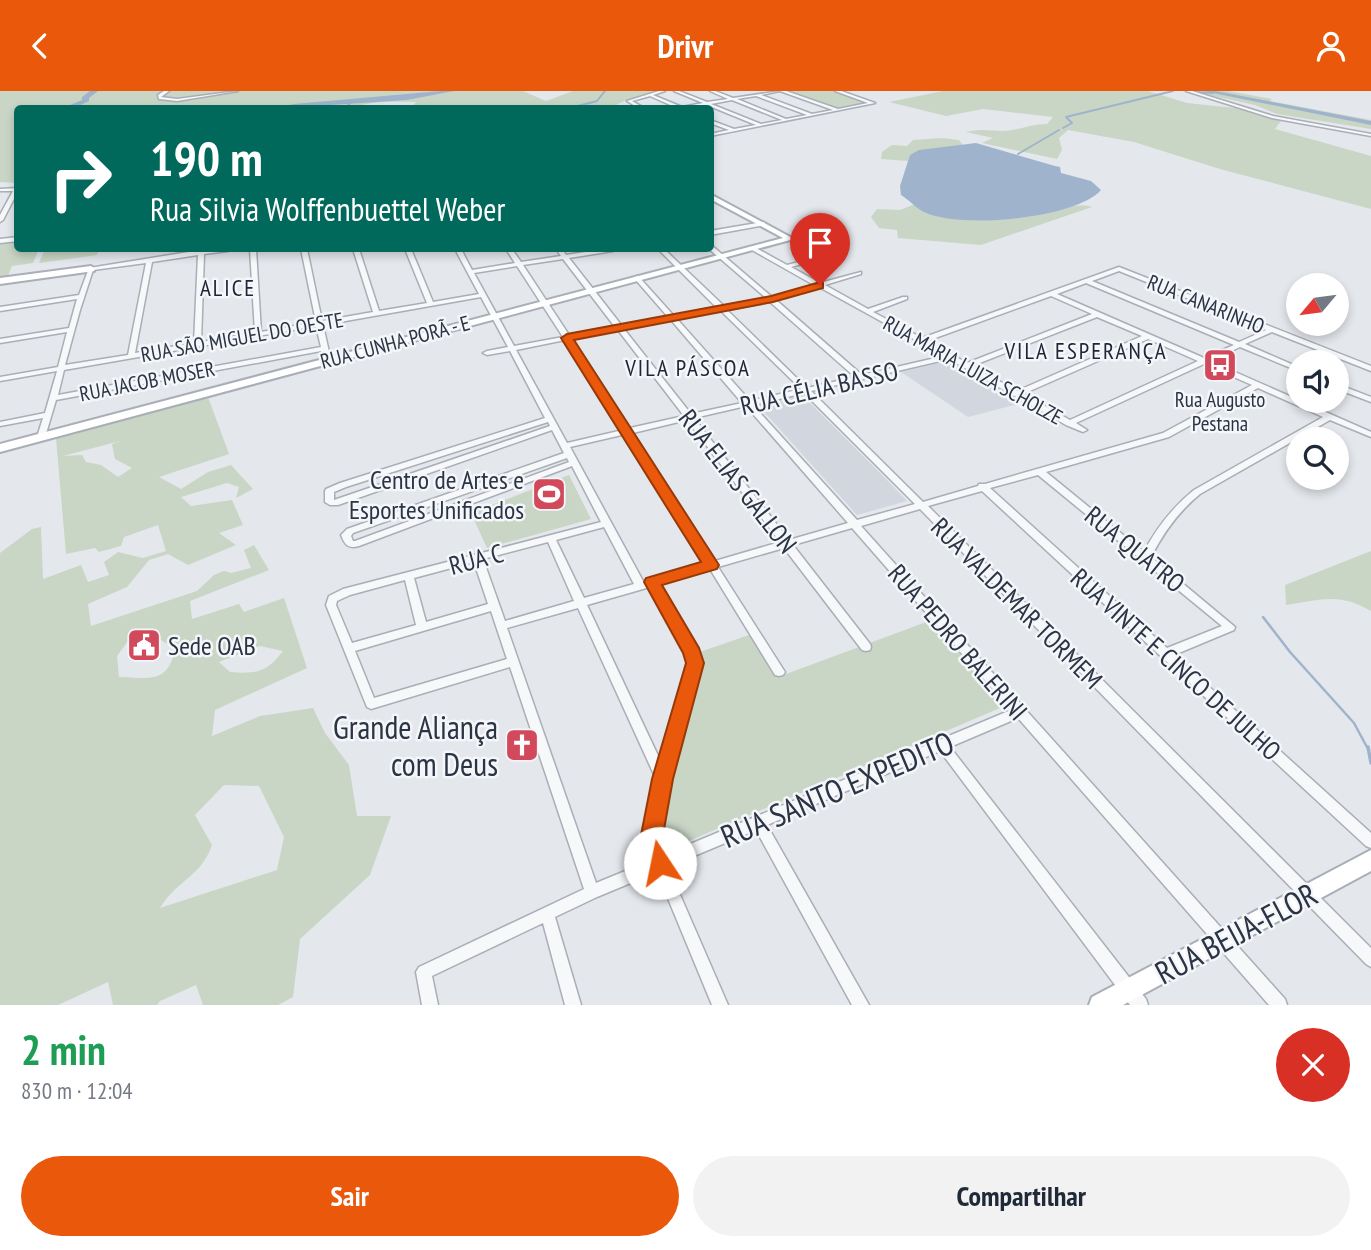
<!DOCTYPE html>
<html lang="pt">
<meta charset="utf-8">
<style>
:root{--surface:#fff;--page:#f2f2f3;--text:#1f2937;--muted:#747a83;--accent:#ea580c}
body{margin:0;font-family:"PT Sans Narrow",sans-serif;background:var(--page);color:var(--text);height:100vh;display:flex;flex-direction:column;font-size:26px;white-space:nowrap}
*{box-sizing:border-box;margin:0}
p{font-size:23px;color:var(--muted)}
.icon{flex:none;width:38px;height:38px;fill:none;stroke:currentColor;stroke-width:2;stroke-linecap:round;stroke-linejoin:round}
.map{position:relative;height:914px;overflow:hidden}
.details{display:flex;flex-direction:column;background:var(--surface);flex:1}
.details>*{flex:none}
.top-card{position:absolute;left:14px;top:14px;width:700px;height:147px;border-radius:7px;box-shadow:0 4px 10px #0003;background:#00695c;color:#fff;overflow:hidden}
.needle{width:46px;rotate:241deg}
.fabs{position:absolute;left:1286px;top:182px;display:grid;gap:14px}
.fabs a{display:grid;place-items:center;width:63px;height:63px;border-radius:50%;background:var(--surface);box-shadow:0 4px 10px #0003;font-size:35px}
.pin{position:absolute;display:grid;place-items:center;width:60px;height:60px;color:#fff;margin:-72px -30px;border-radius:50% 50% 50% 0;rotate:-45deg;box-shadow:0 0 7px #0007}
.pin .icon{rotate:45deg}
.me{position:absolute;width:77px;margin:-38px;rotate:349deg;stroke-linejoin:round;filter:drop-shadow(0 0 5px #0008)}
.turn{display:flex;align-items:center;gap:24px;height:147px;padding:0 21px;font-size:32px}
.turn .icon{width:91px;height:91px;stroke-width:2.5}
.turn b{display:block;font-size:49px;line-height:60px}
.round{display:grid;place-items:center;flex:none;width:74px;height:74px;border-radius:37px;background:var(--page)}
.headline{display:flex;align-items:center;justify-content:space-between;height:119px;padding:0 21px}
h1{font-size:42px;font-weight:700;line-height:52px;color:#1e9e55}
.action{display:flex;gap:14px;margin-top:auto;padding:14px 21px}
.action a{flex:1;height:80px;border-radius:42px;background:var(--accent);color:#fff;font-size:28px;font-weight:700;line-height:80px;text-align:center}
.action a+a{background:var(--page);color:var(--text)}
header{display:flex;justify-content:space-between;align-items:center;height:91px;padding:0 21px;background:var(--accent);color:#fff;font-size:32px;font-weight:700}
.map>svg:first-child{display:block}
.built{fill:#d2d6de}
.green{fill:#c9d6c5;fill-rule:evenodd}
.water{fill:#9fb4cc}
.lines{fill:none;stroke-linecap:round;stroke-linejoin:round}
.stream-far2{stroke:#9fb4cc;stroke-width:2}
.stream-far1{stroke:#9fb4cc;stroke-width:2.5}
.stream{stroke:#9fb4cc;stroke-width:3.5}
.river{fill:#9fb4cc;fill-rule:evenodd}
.street-casing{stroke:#a9aeb7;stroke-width:3}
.secondary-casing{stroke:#a9aeb7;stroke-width:4}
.street{fill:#f7f8fa;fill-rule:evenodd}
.secondary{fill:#fff;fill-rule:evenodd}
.route{fill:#ea580c;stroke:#983908;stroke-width:2}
.labels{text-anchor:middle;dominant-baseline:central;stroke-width:5;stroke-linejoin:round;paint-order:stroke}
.far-street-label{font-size:21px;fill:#2b3445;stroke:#f4f6f9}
.far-poi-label{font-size:21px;fill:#2b3445;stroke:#f4f6f9}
.far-neighbourhood-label{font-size:23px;letter-spacing:2px;fill:#1d2536;stroke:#f4f6f9}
.street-label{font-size:26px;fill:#2b3445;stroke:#f4f6f9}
.poi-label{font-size:26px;fill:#2b3445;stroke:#f4f6f9;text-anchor:end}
.near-poi-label{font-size:32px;fill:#2b3445;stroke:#f4f6f9;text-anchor:end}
.near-street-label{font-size:32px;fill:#2b3445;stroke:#f4f6f9}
</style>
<header><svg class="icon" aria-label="back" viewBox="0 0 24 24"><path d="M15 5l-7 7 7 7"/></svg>Drivr<svg class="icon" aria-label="person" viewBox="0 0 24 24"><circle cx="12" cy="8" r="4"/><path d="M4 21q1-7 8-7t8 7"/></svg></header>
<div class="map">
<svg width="1371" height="914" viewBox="0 0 1371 914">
<rect width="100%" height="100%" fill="#e4e7ec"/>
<g class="built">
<polygon points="948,270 1022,312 968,326 901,281"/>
<polygon points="801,303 884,386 907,410 857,424 757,313"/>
</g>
<g class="green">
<path d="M0,0H523L546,10L573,0H659L624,10L608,18H411L416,11C403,11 361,9 355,18H18L17,92L0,91Z"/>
<polygon points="785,0 834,0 871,12 838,18"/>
<path d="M943,0H1148L1187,12L1235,17L1281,30L1275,38L1371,65V118L1220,78L1134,51L1068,39L1059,47L1062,59L1057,68L982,52L993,47L966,41C986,36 994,42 1012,39C1025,37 1034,33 1047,33L1053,26L983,18L946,25L889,11Z"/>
<polygon points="1190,0 1228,0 1267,7 1272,8 1270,10 1371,29 1371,38 1277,23 1255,14"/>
<polygon points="942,47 959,49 963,54 910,64 908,70 881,68 882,61 892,54 907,55 913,49"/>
<path d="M915,113C939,137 1012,129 1044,123C1061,120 1075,111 1092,116L981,154L898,147L897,139L879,137L871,126L877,118L900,119Z"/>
<polygon points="15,150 15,159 39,158 33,172 12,175 7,187 0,188 0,152"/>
<polygon points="45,158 99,158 97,164 39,172"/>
<path d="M208,306L229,363L159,386L181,398L208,381L231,374L253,398L236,407L239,396L227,392L181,406L191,415L232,409L243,434L219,442L236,454L188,474L168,463L149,469L127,496L88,513L91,535L197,500L214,484L224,480L231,482L251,477L244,459L254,454L269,479L190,510L192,528L239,513L244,521L284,507L307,577L215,619L212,645L260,625L313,617L325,642L349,674L357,725H391L370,784L300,848L293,906L278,914H203L196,894L160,910L157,914H113L108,891L58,914H0V462L32,438L41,436L43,488L81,474L88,491L109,484L104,471L118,461L143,467L166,460L158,434L124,446L121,455L99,461L95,457L66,463L56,347ZM120,350L112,353L115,368L132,377L118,386L101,374L86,371L82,364L63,365ZM158,547L175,558C168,593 150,587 119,586L117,565L128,550ZM260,555L283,560C266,582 256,583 230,581L219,571ZM224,694L259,695L284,746L277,779L160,817C177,789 201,786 212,754L195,724Z"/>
<polygon points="569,384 591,428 487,457 471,422"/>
<path d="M1371,460V520C1339,501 1320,509 1286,514L1285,494Z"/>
<polygon points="929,530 1007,614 663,761 658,752 700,567 697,562 749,544 778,586"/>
</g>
<path class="water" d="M976,52L1055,75L1060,76L1061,82L1091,90L1101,99C1076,128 956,139 922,120C915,116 908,108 901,104L900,95L910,64L919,59Z"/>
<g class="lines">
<g class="stream-far2">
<polyline points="1194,1 1213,2"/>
<polyline points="346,18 351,10"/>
<polyline points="566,18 597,10 605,0"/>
<polyline points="1063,37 1072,32 1066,26 1173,0"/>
<polyline points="1018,63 1059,39"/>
</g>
<polyline class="stream-far1" points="1263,526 1290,561 1354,632 1368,658"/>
<polyline class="stream" points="1368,656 1371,672"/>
<g class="river">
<polygon points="90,0 98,0 89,7 89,10 72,18 61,18 82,9 82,6"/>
<polygon points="440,0 454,0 407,9 269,18 294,13"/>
<polygon points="1203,0 1216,0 1371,30 1371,34"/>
</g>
<g class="street-casing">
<g id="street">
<polygon points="164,0 169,0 161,6 177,8 238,0 177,10 159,8 158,4"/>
<path d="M659,0H665L653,4L682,16L703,12L674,0H679L707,11L728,8L710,0H715L733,7L780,0L761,4L812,23L833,19L780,0H786L838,18L868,12L835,0H841L875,12L710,45V43L729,39L710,32V29L734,38L756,34L707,14L685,18H674L677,17L650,5L632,10L646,18H640L627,10ZM756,5L807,24L786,28L737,8ZM732,9L782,29L761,33L711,13Z"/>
<polygon points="1186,0 1192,0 1273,25 1371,43 1371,45 1272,27"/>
<polygon points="18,97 18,100 3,129 0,131 0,124 13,100 0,100 0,98"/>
<polygon points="763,131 765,132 765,134 710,144 710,140"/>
<polygon points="18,146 18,150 0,152 0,148"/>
<path d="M710,153L772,206L814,194L752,159V157H756L787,174L827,164V166L791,176L820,192L861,181V183L825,194L868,218L903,206H907V208L873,221L922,247L1119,176L1371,275V280L1272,241L1245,253L1298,276V280L1240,256L1210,270L1371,341V346L1330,329L1200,403C1178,421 1164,441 1151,466L1235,536L1234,539L1174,564L1371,742V757L1366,755L982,400L928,415L1371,857V876L1366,873L920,418L861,435L1285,908L1287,914H1269L1018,627L950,656L1146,908L1148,914H1130L940,660L767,734L869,914H852L756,739L668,776L728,914H712L657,781L597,806L555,826L581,914H565L543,832L432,885L438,914H422L416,881L419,876L584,798L510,576L371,618L367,616L326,514L329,505L343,498L601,431L572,375L359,455C348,458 345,454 341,444L347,438L564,362L552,339L338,414H330L325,411V400L326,398L340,392L545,327L510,260L487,264L483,262L487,260L508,256L481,206L323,234L331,270L330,272H327L323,270L321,260L56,309L45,346L41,348L37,346L43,327L0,335V331L45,322L57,280L0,290V286L58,276L67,241L0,252V248L69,237L77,208L0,220V216L79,204L89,177L201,159L231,158L228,160L204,163L201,251L255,242L250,158H256L261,241L316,231L301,158H307L322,230L373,221L353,158H359L379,220L427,212L405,158H411L433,211L479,203L455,158H461L472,179L515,172L506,158H512L521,171L561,165L556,158H562L566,164L605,158H616L613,160L569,167L622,235L668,226L635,188L634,187L637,185L639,186L674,225L717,217L658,158H664L724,215L766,207L709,158ZM198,164L194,252L135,262L152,171ZM563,168L615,236L569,244L523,174ZM146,172L128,264L65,274L80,219L93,179ZM517,175L563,246L514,255L474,182ZM1119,180L1266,239L1239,251L1092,190ZM1086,192L1234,254L1204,267L1057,203ZM819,196L944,265L862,284L776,209ZM1051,205L1092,223L967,272L927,250ZM770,211L855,286L807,297L727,219ZM721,220L801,298L750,310L677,228ZM1097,226L1142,245L1017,300L972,275ZM671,229L742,312L691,323L624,238ZM316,235L321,256L58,304L64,279ZM618,239L684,325L630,337L571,248ZM1148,248L1198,270L1070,329L1023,303ZM565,249L623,339L567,352L516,259ZM949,268L1066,334L1083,341L1087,339L1076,332L1204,273L1252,294L1163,342L985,393H979L978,395L923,411L811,300ZM1258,297L1323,326L1194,399C1172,417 1157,436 1144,461L1046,381L1169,346ZM804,302L915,413L857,429L753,314ZM746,315L848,432L789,449L694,327ZM687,329L780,451L715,470L633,342ZM548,331L550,335L334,409V401L346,396ZM626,343L706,472L643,490L570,356ZM567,367L569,371L355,450H353L351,445L353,442ZM1038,384L1222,535L1167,557L990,397ZM604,436L634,493L584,507L556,449ZM852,437L1011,619L664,764L659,744L668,688L701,572L698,562L658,493L710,478L775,584L779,585L783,584L785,581L783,578L718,476L784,457L862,559L866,560L870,559L871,556L870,553L793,454ZM548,451L574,510L505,530L483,468ZM474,471L488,513L426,531L414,487ZM405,489L416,534L352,552L336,514L337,510L350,504ZM650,496L687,562L689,572L661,671L587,514ZM578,517L656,688L645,744L652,769L596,792L507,537ZM491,520L507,568L374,607L355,560Z"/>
<polygon points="1337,293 1371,306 1371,311 1337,298"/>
</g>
</g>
<g class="secondary-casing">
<g id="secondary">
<polygon points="710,103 794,148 0,361 0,353 783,147 710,108"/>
<polygon points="91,175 95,178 94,180 0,193 0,187"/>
<polygon points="1371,759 1371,780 1123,914 1089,914 1092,906"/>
</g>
</g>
<use href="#street" class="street"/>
<use href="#secondary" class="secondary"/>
</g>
<polygon class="route" points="820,191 823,192 823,197 773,211 574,249 719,474 717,478 662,494 699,557 704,572 673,688 663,744 671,772 668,780 660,783 652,780 641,744 652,688 686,572 683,562 644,491 646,487 701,471 561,247 567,243 771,205"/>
<defs>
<g id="bus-square" transform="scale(1.75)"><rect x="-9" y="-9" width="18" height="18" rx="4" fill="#d1495b" stroke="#f4f6f9"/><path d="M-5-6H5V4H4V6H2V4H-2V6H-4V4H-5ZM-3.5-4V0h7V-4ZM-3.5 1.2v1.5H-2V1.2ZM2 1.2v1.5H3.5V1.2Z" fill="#fff"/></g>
<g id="stadium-square" transform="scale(1.75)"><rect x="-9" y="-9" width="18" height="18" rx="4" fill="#d1495b" stroke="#f4f6f9"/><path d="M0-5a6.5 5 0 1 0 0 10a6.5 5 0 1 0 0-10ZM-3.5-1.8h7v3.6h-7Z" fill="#fff"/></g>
<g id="civic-square" transform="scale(1.75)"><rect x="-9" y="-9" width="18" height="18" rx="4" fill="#d1495b" stroke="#f4f6f9"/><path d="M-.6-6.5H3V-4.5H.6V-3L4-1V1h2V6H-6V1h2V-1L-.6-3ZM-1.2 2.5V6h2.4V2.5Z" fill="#fff"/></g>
<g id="church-square" transform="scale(1.75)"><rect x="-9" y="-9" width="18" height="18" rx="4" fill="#d1495b" stroke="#f4f6f9"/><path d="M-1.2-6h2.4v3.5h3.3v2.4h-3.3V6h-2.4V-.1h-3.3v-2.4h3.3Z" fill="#fff"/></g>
</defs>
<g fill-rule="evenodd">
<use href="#bus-square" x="1220" y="274"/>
<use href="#stadium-square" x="549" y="403"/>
<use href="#civic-square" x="144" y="554"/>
<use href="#church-square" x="522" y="654"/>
</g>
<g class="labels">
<g class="far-street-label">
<text transform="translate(1206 213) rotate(22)">RUA CANARINHO</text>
<text transform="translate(242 246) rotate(-10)">RUA SÃO MIGUEL DO OESTE</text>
<text transform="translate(395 251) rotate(-15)">RUA CUNHA PORÃ - E</text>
<text transform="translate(973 279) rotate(29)">RUA MARIA LUIZA SCHOLZE</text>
<text transform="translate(147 290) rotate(-11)">RUA JACOB MOSER</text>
</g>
<g class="far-poi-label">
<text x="1220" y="308">Rua Augusto<tspan x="1220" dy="24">Pestana</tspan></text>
</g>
<g class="far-neighbourhood-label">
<text x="228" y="196">ALICE</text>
<text x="1086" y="259">VILA ESPERANÇA</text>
<text x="688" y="276">VILA PÁSCOA</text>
</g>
<g class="street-label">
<text transform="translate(819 297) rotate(-13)">RUA CÉLIA BASSO</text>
<text transform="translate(738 390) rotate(52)">RUA ELIAS GALLON</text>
<text transform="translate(1135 458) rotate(39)">RUA QUATRO</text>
<text transform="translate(476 468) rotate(-15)">RUA C</text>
<text transform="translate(1017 512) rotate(45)">RUA VALDEMAR TORMEM</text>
<text transform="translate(958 551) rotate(49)">RUA PEDRO BALERINI</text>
<text transform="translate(1176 573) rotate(42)">RUA VINTE E CINCO DE JULHO</text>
</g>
<g class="poi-label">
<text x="524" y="388">Centro de Artes e<tspan x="524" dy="30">Esportes Unificados</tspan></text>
<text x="168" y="554" text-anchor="start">Sede OAB</text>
</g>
<g class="near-poi-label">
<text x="498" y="636">Grande Aliança<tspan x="498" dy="37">com Deus</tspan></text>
</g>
<g class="near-street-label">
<text transform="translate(837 698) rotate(-23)">RUA SANTO EXPEDITO</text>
<text transform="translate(1236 842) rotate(-28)">RUA BEIJA-FLOR</text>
</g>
</g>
</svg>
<div class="fabs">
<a><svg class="needle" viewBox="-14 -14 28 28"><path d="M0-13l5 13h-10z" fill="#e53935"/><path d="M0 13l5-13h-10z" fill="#747a83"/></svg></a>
<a><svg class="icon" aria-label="sound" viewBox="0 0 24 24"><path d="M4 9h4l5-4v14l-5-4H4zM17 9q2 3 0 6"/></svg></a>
<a><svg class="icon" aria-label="search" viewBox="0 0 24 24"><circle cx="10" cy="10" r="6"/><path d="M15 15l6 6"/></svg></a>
</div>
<div class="pin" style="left:820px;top:194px;background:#d93025"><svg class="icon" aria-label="arrive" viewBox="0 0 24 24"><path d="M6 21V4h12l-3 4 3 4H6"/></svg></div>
<svg class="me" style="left:660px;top:772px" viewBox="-20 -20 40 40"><circle r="19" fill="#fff"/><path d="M0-13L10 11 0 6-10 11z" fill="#ea580c"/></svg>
<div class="top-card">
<div class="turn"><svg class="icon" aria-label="right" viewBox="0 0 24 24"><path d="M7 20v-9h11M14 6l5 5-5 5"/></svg><div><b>190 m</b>Rua Silvia Wolffenbuettel Weber</div></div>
</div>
</div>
<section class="details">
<div class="headline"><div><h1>2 min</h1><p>830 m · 12:04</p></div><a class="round" style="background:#d93025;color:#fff"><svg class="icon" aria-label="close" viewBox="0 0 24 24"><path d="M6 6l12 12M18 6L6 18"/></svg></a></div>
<div class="action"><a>Sair</a><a>Compartilhar</a></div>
</section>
